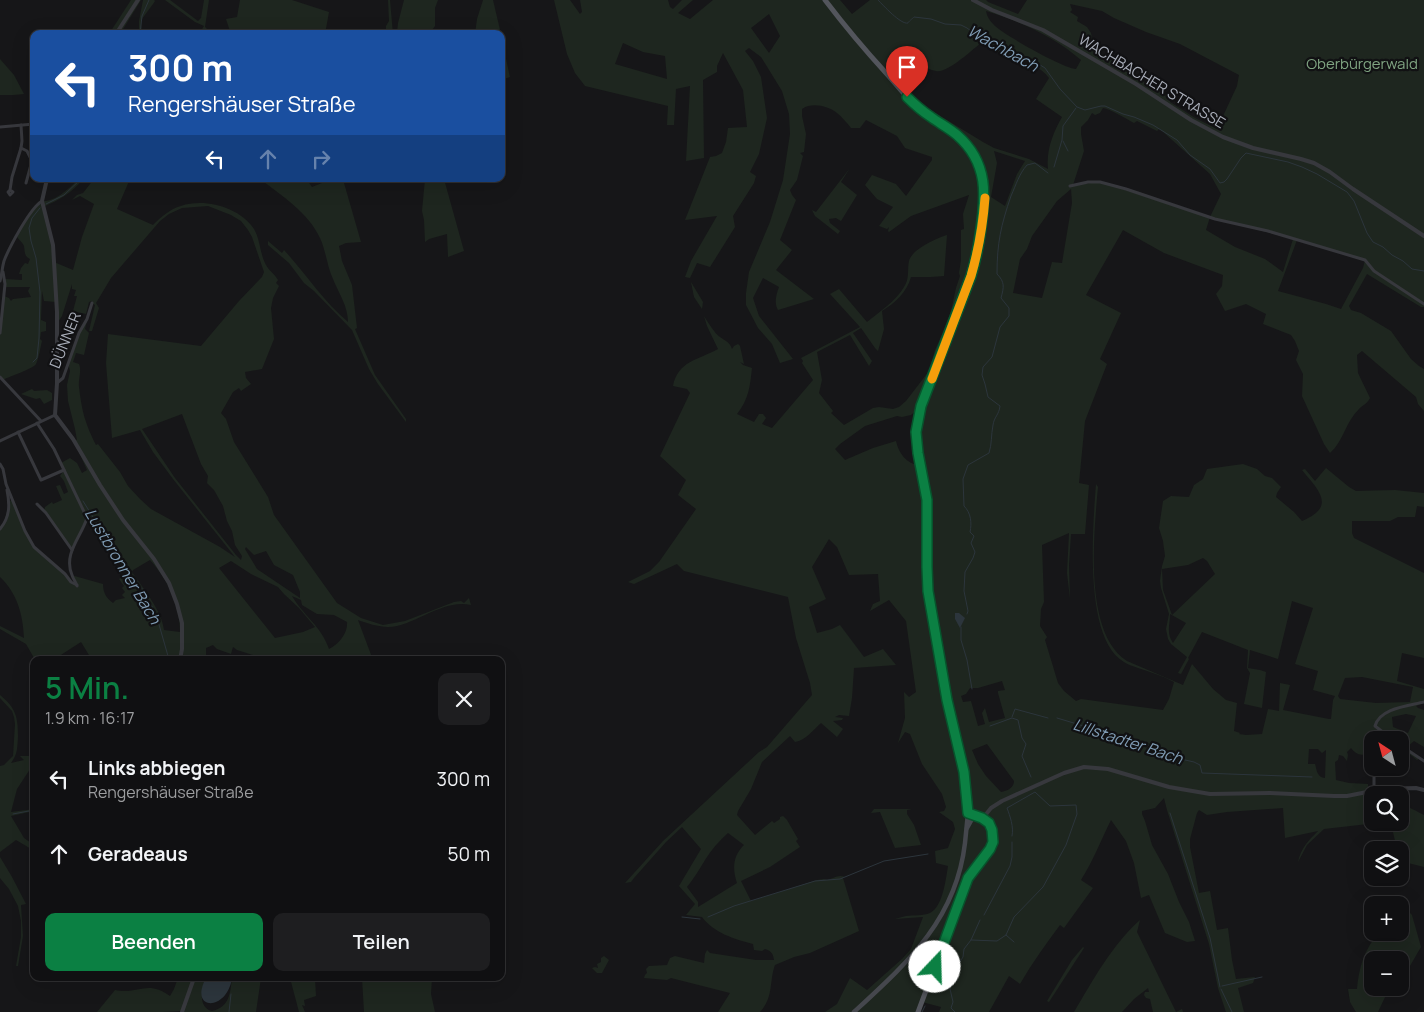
<!DOCTYPE html>
<html lang="de">
<meta charset="utf-8">
<style>
:root{--surface:#101012;--page:#1e1e20;--text:#f1f3f6;--muted:#9c9d9f;--line:#303032;--accent:#0b8043}
body{margin:0;font-family:Manrope,sans-serif;background:var(--page);color:var(--text);height:100vh;display:flex;flex-direction:column;font-size:19px;white-space:nowrap}
*{box-sizing:border-box;margin:0}
p{font-size:16px;color:var(--muted)}
.icon{flex:none;width:28px;height:28px;fill:none;stroke:currentColor;stroke-width:2;stroke-linecap:round;stroke-linejoin:round}
.map{position:relative;flex:1;overflow:hidden}
.panel{position:absolute;left:30px;top:656px;width:475px;height:325px;display:flex;flex-direction:column;background:var(--surface);border-radius:10px;box-shadow:0 5px 20px #0002,0 0 0 1px var(--line)}
.panel>*{flex:none}
.guide{position:absolute;left:30px;top:30px;width:475px;height:152px;border-radius:10px;box-shadow:0 5px 20px #0002,0 0 0 1px var(--line);background:#1a4fa0;color:#fff;overflow:hidden}
.needle{width:32px;rotate:324deg}
.controls{position:absolute;left:1364px;top:731px;display:grid;gap:10px}
.controls a{display:grid;place-items:center;width:45px;height:45px;border-radius:10px;background:var(--surface);box-shadow:0 5px 20px #0002,0 0 0 1px var(--line);font-size:25px}
.pin{position:absolute;display:grid;place-items:center;width:42px;height:42px;color:#fff;margin:-51px -21px;border-radius:50% 50% 50% 0;rotate:-45deg;box-shadow:0 0 5px #0007}
.pin .icon{rotate:45deg}
.me{position:absolute;width:55px;margin:-28px;rotate:21deg;stroke-linejoin:round;filter:drop-shadow(0 0 4px #0008)}
.turn{display:flex;align-items:center;gap:18px;height:105px;padding:0 15px;font-size:22px}
.turn .icon{width:65px;height:65px;stroke-width:2.5}
.turn b{display:block;font-size:35px;line-height:42px}
.lanes{display:flex;align-items:center;height:48px;padding:0 15px;background:#0003;justify-content:center;gap:25px;direction:ltr}
.lanes .off{opacity:.35}
.round{display:grid;place-items:center;flex:none;width:52px;height:52px;border-radius:10px;background:var(--page)}
.headline{display:flex;align-items:center;justify-content:space-between;height:85px;padding:0 15px}
h1{font-size:30px;font-weight:600;line-height:38px;color:var(--accent)}
.cta{display:flex;gap:10px;margin-top:auto;padding:10px 15px}
.cta a{flex:1;height:58px;border-radius:10px;background:var(--accent);color:#fff;font-size:20px;font-weight:600;line-height:58px;text-align:center}
.cta a+a{background:var(--page);color:var(--text)}
ul{padding:0;list-style:none}
li{display:flex;align-items:center;gap:15px;height:75px;padding:0 15px}
li div{flex:1}
li b{display:block;font-size:19px}
li em{font-style:normal}
.map>svg:first-child{display:block}
.green{fill:#1e261f;fill-rule:evenodd}
.water{fill:#2c353c}
.lines{fill:none;stroke-linecap:round;stroke-linejoin:round}
.stream{stroke:#2c353c;stroke-width:1}
.minor{stroke:#37383d;stroke-width:3}
.tertiary{stroke:#37383d;stroke-width:4}
.secondary{stroke:#45474d;stroke-width:4.5}
.primary{stroke:#53555c;stroke-width:5}
.route-casing{stroke:#07532c;stroke-width:12}
.route{stroke:#0b8043;stroke-width:9}
.slow{stroke:#f59e0b;stroke-width:9}
.labels{text-anchor:middle;dominant-baseline:central;stroke-width:4.5;stroke-linejoin:round;paint-order:stroke}
.park-label{font-size:15px;fill:#7fa381;stroke:#111113}
.street-label{font-size:15px;fill:#a8adb8;stroke:#111113}
.water-label{font-size:16px;font-style:italic;fill:#7f9bb3;stroke:#111113}
</style>
<div class="map">
<svg width="1424" height="1012" viewBox="0 0 1424 1012">
<rect width="100%" height="100%" fill="#161618"/>
<g class="green">
<polygon points="131,0 141,0 120,34 109,34"/>
<path d="M143,0H154L155,1C152,6 142,18 141,21C141,25 142,30 142,34H139V21Z"/>
<polygon points="165,0 170,0 198,21 201,18 204,0 209,0 205,27 212,34 208,34 205,30 201,34 199,34 204,26 195,22"/>
<polygon points="240,0 292,0 329,12 325,34 231,34 226,19 237,17"/>
<polygon points="388,0 390,0 393,34 386,34 386,26 389,21"/>
<polygon points="404,0 438,0 435,8 435,26 429,34 397,34 398,23"/>
<polygon points="483,0 493,0 501,34 475,34 477,19"/>
<path d="M554,0H570L580,14L582,12L580,0H668L670,7L673,9L682,0H693L678,13L690,19L713,0H840L852,14L870,0H986L988,2L1018,14L1027,0H1424V307H1421L1367,274L1349,306L1351,310L1361,313L1391,331L1411,359L1419,366L1424,369V411L1418,404L1416,397L1362,351L1357,355L1358,373L1370,398C1367,404 1364,404 1359,409C1346,421 1343,442 1330,453L1324,444L1302,396L1303,374L1296,360L1299,351L1295,341L1291,335L1263,324L1266,314L1246,304L1225,311L1216,294L1222,286L1223,275L1164,253L1123,230L1086,295L1121,313L1100,359L1107,364L1085,421L1079,483L1089,485L1085,534H1071L1069,565L1070,599L1067,573L1069,533L1042,545L1044,602L1041,609L1040,626L1047,637L1045,640L1058,683L1064,691L1076,701L1081,699L1163,710L1169,699L1174,682C1163,676 1150,672 1138,668C1134,666 1128,665 1124,662C1083,638 1093,525 1096,484L1098,487C1094,533 1083,633 1127,661L1183,685L1192,664L1213,689L1226,700L1237,703L1234,731L1240,733L1239,734L1246,735L1262,734L1268,709L1279,711L1280,683L1290,685L1283,710L1329,719H1331L1333,700L1335,696L1313,690L1318,671L1295,664L1313,608L1292,601L1278,659L1250,650L1248,668L1260,670L1266,672L1262,708L1244,704L1250,673L1247,668L1248,650L1202,632L1188,658L1189,659L1181,674L1178,673L1187,657L1171,644L1168,639L1166,629L1169,614L1161,588L1160,581L1162,566L1165,556L1163,541L1159,528L1163,501L1171,496L1189,497L1194,485L1203,479L1207,469L1243,464L1257,469L1265,476L1272,478L1281,487L1277,493L1276,497L1294,512L1302,521C1338,506 1317,489 1302,470L1305,469L1315,481L1326,468L1349,487L1356,491L1395,490L1424,493V507L1417,506L1415,517H1398L1390,521H1352V533L1354,538L1424,573V658L1402,653L1397,681L1424,689V703L1416,706L1418,708L1424,710V747L1414,741L1406,748L1420,758L1417,760L1407,752L1404,755L1409,759L1400,758V740H1372V752L1370,754L1368,750L1366,754C1359,756 1355,753 1351,748L1347,752L1348,755L1347,761L1343,756L1339,755L1338,760L1335,762L1336,780L1349,783L1368,784V791L1378,789L1379,795H1372V822L1377,823L1324,829L1307,845L1298,862C1301,848 1308,841 1318,831L1285,838L1283,808L1227,812L1207,815L1199,810L1197,813L1190,839V847L1199,893L1210,891L1217,930L1228,928L1232,960L1236,979L1255,977L1253,983L1238,988L1244,1012H1226L1218,988L1209,944L1167,810L1164,798L1155,808L1142,811V814L1145,821L1152,845L1168,874L1179,902L1189,922L1195,941L1187,942L1165,933L1149,895L1141,898L1134,863L1126,841L1111,820C1101,840 1093,861 1081,880L1093,888L1064,928L1060,925C1046,944 1032,963 1020,984L1009,976L989,1012H939L941,1007L922,1002L918,1012H825L837,1004L850,978L867,990L902,959L911,949L923,917L895,919C898,918 902,917 906,916C914,915 923,916 930,913C943,907 946,878 948,866L936,863L935,851L948,848L955,829L953,822L939,812L944,811L946,807L942,794L922,764L910,734L905,732L898,743L905,718L904,692L909,697L916,692L906,621L889,600L870,611L873,604L880,601L878,574L849,575L837,547L829,539L812,567L826,599L809,607L817,633L832,629L840,625L864,657L883,649L896,665L854,668L852,698L849,716L839,715L835,717L843,718L842,720L833,721L843,729L837,737L821,723C813,730 806,740 795,742L790,736L762,762L751,789L738,811L737,815L755,835L772,821L774,823L780,819V817L783,816L787,820L798,839L796,841L800,847L770,867L741,881L751,901L817,880L824,879L827,880C833,879 838,874 845,877L843,878L859,931L810,953L794,957L775,965C769,981 774,997 760,1012H718L730,993L671,978L667,980L644,978L645,975L647,973L646,969L649,966L667,965L670,958L675,956L704,963L705,954L707,950L710,953L756,960H774C773,953 771,951 765,949L762,951L754,950L753,944C734,939 714,933 702,917L686,915L695,904L679,886L701,849L682,827L666,842L634,878L631,882L625,883L663,841L759,752L767,747L812,695L810,683L796,638L788,597L684,571L677,564L634,584L628,582L650,571L659,562L696,509L678,495L686,480L660,456L690,393L687,389L673,386C678,361 698,360 718,349L707,326L704,316C707,321 715,334 720,337C725,341 729,341 732,349L734,346L738,344L740,346L744,364L740,362L743,365L752,368C750,386 749,399 737,414L754,422L759,414H763L766,418L762,424L772,428L813,380L802,363L803,361L801,358L860,327L830,294L839,289L867,322C879,312 897,300 904,287C910,278 907,270 909,261C912,249 937,238 947,235L944,276L931,277H911C907,292 895,303 882,311L884,329L878,351L875,348L861,328L853,333L872,361L869,366L850,335L817,352L822,380L819,393L833,411L831,413L844,425L873,408L879,407L893,409L899,407L906,401L929,371L935,350L944,330L951,311L956,288L960,276L959,273L961,260V230L964,229L963,214L969,195L911,216L889,232L888,231L889,227L887,229L879,226L893,207L877,199L865,185L872,175L896,184L906,196L932,160V157L905,148L897,136L866,120L860,128H851C847,123 842,117 837,113C828,106 812,102 802,109V116L806,134L804,152L800,153L803,156L797,180L790,190L792,195L796,200L780,240L792,250L776,270L814,299L778,310C774,303 776,295 779,287L763,278L753,298L759,316L793,359L780,363L772,344L758,328L746,305V293L749,272L770,222L783,180L790,134L789,114L782,91L761,57L749,48L745,51L753,61L761,77L767,118L759,154L750,172L756,176L754,183L733,216L735,227L710,267L697,263L690,278L685,277L691,261L717,216L685,220L710,157L716,156L722,153L726,142L728,128L747,127L743,90L723,53L717,66V72L703,80L704,158L686,161L690,86L676,89L674,125H667L668,106L585,86L575,73L567,54ZM1070,4L1102,11L1114,18L1146,32L1180,44L1239,75L1237,86L1217,129L1195,118L1170,102V98L1124,70L1122,68L1117,66V63L1106,57L1094,47L1091,33L1087,27L1077,21L1078,17L1070,12L1072,10ZM986,11C1020,21 1055,37 1081,60L1076,69C1063,68 1004,35 994,25C990,21 987,17 986,11ZM769,14L780,36L769,53L751,28ZM982,42C987,45 991,49 996,51C1014,60 1036,61 1049,78L1036,99L1062,117C1053,133 1046,150 1048,169L1029,159L994,148L983,142L924,106L907,90L892,72L904,56C914,61 925,69 936,71C947,74 973,49 982,42ZM623,43L643,52L665,56L667,79L615,64ZM1103,108C1111,109 1126,119 1134,123L1137,121L1157,131L1159,129L1162,131L1210,174L1221,194L1210,217L1100,182L1073,185L1084,151L1081,134V127L1088,120L1092,113L1095,115L1100,113ZM994,151L1025,161L1017,174L1005,206L991,197L997,163ZM1071,189L1072,203L1062,263L1052,262L1042,298L1013,293L1020,259L1027,249L1032,236L1057,201ZM1210,217L1293,239L1283,272L1265,259L1235,247L1206,230ZM1297,240L1365,260L1363,268L1341,309L1326,304L1278,291ZM920,407L916,439L920,466C906,463 899,454 896,441L873,448L845,460L835,449L840,444L865,426L897,416L902,417L911,415ZM1203,558L1207,561L1215,574L1172,615L1163,590L1162,569L1188,565ZM1170,614L1186,623L1173,643C1166,633 1170,625 1170,614ZM1362,677L1413,687L1410,702L1376,703L1340,699L1338,696L1345,678ZM1002,681L1005,690L998,691V693L1005,718L989,722L985,708L982,713L985,724L978,726L971,701L963,702L961,696L966,694L970,688H978ZM948,701L959,739L961,754L955,739L950,731ZM1406,714L1416,716L1408,733L1393,727L1392,717ZM987,744L1014,781C1014,788 1007,791 1001,792L986,776L978,764L972,750ZM1309,749H1318L1322,753L1326,750L1325,778C1317,777 1317,771 1315,764H1308ZM728,833L744,845C733,856 732,868 737,883L698,907V902L687,887C694,878 699,870 705,860C711,850 719,841 728,833Z"/>
<polygon points="501,36 510,77 501,80"/>
<polygon points="0,59 14,75 24,94 13,95 0,95"/>
<polygon points="850,168 841,182 857,195 841,221 836,218 829,219 830,223 840,231 838,234 815,216 812,210 816,212"/>
<path d="M79,179H83C72,193 59,200 43,207L53,239L54,262L73,270L82,237L94,204L80,196L72,200L77,195L83,193L94,179H130L117,209L153,225C161,217 170,209 181,206C205,198 239,207 254,229C260,239 260,254 266,265C269,271 275,274 278,280L276,283L279,286L273,298L271,308L274,339L262,369L245,372L246,378L251,384L241,391L239,388L233,392L221,413L226,419L234,442L268,497L274,515L337,603L361,618L383,625L405,621L454,602L461,601L464,603L469,598L471,605C443,598 415,626 388,627C379,627 366,623 358,620L373,660H329V656L311,659H266L237,650L233,647L231,654L217,649L213,645L206,648V660H167L165,657L159,660H92L81,642L53,660H38L36,657L37,660H34V663L33,662L34,658L26,644L0,629V626L24,638C23,614 17,593 0,577V529C7,520 6,507 12,498L25,531L34,547L65,574L71,582L76,585L71,575L103,584C103,592 106,598 113,603L116,600L125,598L122,595L125,592L122,588L124,586L119,579L125,575V573C116,558 100,527 87,517L72,550L44,511L45,507L52,502L53,504L62,500L56,486L60,485L64,494L68,492L64,481L60,476L64,470L61,463L70,458L77,463L82,473L87,470L73,439L77,440L75,429L68,401L67,385L70,371L68,363L79,333L87,321L85,329L89,333L84,355L76,353L73,362L79,364C82,371 78,379 79,387C82,412 85,423 96,445L98,444L120,472L128,486L140,499L151,509L220,547L235,557L173,479L153,452L140,430L112,438L106,363L108,334L201,346L239,301L262,277L264,272L252,237L248,230L241,221L231,215L208,206L182,208L169,214L160,221L111,278L96,303L99,308L92,331H89L95,305L92,303V301L89,302L86,314L73,311L77,296H74L76,290L72,289V284L62,316L56,325V302L44,301L42,291L41,320L46,322V331L41,332L40,339L42,341C41,345 38,361 36,364C33,369 10,376 3,380L0,377V333L4,296L9,298L11,301L13,299L31,297L28,291L30,287H5V279L22,280V274H19L21,268L25,263L28,264L30,259C24,256 25,252 24,246C23,243 19,240 17,237L24,222L42,201C56,202 69,188 79,179ZM182,414L201,464L208,476L207,483L214,490L223,506L227,521L232,531L235,545L242,556L241,560L236,555L175,478L142,429ZM246,547L254,555L266,551L274,565L293,575L300,592V598L257,569L245,549ZM150,560C168,580 180,605 180,632L164,630C162,611 143,588 132,572L133,570ZM231,561L251,574L278,587L284,594L299,608L315,627L303,632L275,638L219,568ZM292,596L301,600L302,605L317,614L334,615L347,622C348,633 339,644 329,649C322,627 302,614 292,596Z"/>
<path d="M260,179H311L307,180L312,187L322,183L343,182L342,179H353V181L344,183L361,242L346,243L339,246L342,261L352,285L357,328L355,329L375,375L406,419V422L378,384L369,369L352,330L314,291L304,283L289,263L268,245V241L282,253L284,250C306,274 323,301 348,322C348,306 339,294 333,279C327,266 326,251 320,238C308,212 282,196 260,179Z"/>
<polygon points="425,179 444,179 464,251 448,257 447,234 429,239 425,242 424,220 422,211"/>
<polygon points="691,282 703,302 702,309 694,297"/>
<polygon points="32,389 34,391 47,390 52,393 52,400 44,404 40,398 36,399 21,394"/>
<path d="M0,695C16,708 18,717 18,737C17,749 18,753 11,763L24,760L20,756H34V763L17,789L11,812L34,809V811L11,816L24,838L34,845L33,850L16,840L0,852V766L4,765L13,756L15,724L14,717L12,711L0,698Z"/>
<path d="M1400,805C1408,806 1416,811 1424,815V867L1400,861V850H1397L1391,823L1400,822Z"/>
<polygon points="874,809 912,809 907,810 907,814 914,825 921,845 895,848 880,812 871,813"/>
<polygon points="0,857 12,877 26,904 21,905 23,936 18,966 16,966 21,937 21,921 18,906 9,889 0,878"/>
<path d="M1408,911L1412,915L1421,947L1400,983V960H1372V988H1398L1392,997L1386,995L1378,1012H1356L1350,1002L1348,989H1357C1359,967 1364,951 1378,933L1400,932V915Z"/>
<path d="M1140,920L1137,932L1176,1012L1182,1009L1183,1012H1153L1150,999L1146,998L1144,995L1145,992H1149L1148,988L1134,999L1122,1012H1074C1093,980 1112,945 1140,920Z"/>
<polygon points="1083,947 1084,948 1049,1002 1047,1001 1072,960"/>
<polygon points="604,956 609,960 602,973 597,973 592,968 595,967 598,968 597,964 601,962 601,958"/>
<path d="M178,978H206C201,988 198,1008 212,1011C230,1007 230,993 232,978H261L256,1012H182V1011L163,1012H97L115,990C139,995 147,979 170,996L174,989Z"/>
<polygon points="290,978 315,978 316,996 304,1000 305,1006 302,1005 305,1012 299,1012"/>
<polygon points="362,978 432,978 431,994 435,1012 364,1012"/>
</g>
<g class="water">
<polygon points="955,613 959,613 965,618 960,628 955,619"/>
<path d="M206,978H232C227,1012 188,1011 206,978Z"/>
</g>
<g class="lines">
<g class="stream">
<path d="M878,0C883,5 901,25 908,23C908,22 913,18 914,17L931,19L945,24L961,25L967,28L990,45L1006,54L1025,58L1037,63L1045,68L1060,89L1077,107L1085,110L1101,106H1105L1123,114L1134,117L1153,125L1177,140L1190,155L1210,169L1220,183L1224,182L1227,179L1241,158L1246,153L1288,162L1302,167L1317,174L1347,192L1354,201L1367,233L1373,242L1383,247L1392,255L1403,261L1412,269L1424,271"/>
<polyline points="140,34 142,16 149,0"/>
<polyline points="1063,141 1068,151"/>
<polyline points="1054,167 1062,140 1063,126 1076,108"/>
<polyline points="46,204 64,195 81,179"/>
<polyline points="33,362 37,358 39,338 40,292 36,258 31,241 29,228 32,218 40,208"/>
<polyline points="83,501 119,559 143,590 156,614 168,656 171,660"/>
<path d="M967,614L968,611L964,591L965,572L973,558L975,552L971,543L974,536L970,532C972,523 971,513 964,506L963,479L968,465L989,453C992,444 991,435 993,425C994,417 999,415 1000,406L988,397L985,384L982,375L983,367L992,357L1000,327L1009,316V308L1001,298C1004,287 1005,282 997,274C997,243 1001,225 1011,196C1016,185 1019,174 1027,165L1035,163L1048,173"/>
<polyline points="961,627 961,640 967,660 972,689"/>
<polyline points="1012,717 1015,709 1048,718"/>
<polyline points="1057,718 1157,748 1172,757 1194,762 1200,765 1202,773 1312,777"/>
<polyline points="990,726 1012,718 1018,720 1022,738 1026,744 1022,756 1031,777"/>
<polyline points="1170,813 1210,938 1220,987"/>
<polyline points="13,814 34,810"/>
<polyline points="984,915 1010,866 1012,857 1012,842"/>
<polyline points="682,917 700,919"/>
<polyline points="708,917 734,906 815,881 840,879 884,861 928,854"/>
<polyline points="1006,935 1014,942"/>
<path d="M971,940L997,941L1006,935L1014,917L1043,887L1066,845L1077,814L1076,805L1050,806L1035,792L1007,808C1010,816 1014,827 1012,836"/>
<polyline points="1222,986 1262,977"/>
<polyline points="1221,989 1232,1012"/>
<polyline points="229,1012 231,994"/>
<polyline points="922,1012 925,1006"/>
<polyline points="955,1012 951,1008 953,1002 948,980 963,957 964,949 971,940 980,920"/>
</g>
<g class="minor">
<polyline points="0,127 34,124"/>
<polyline points="21,148 27,151 32,161 26,183"/>
<polyline points="1070,186 1088,182 1100,182 1126,189 1215,219 1268,231 1365,260 1374,271 1424,304"/>
<polyline points="10,190 13,192 10,195 8,192 10,190 12,177 21,148 22,141 21,125"/>
<path d="M0,281C2,274 2,268 4,261C9,248 30,208 42,201"/>
<polyline points="0,333 5,284 3,272"/>
<polyline points="0,377 41,421"/>
<polyline points="57,383 63,378 79,333 87,319 92,303"/>
<path d="M37,423L54,449L87,518C81,537 63,554 72,575C73,579 76,582 77,586"/>
<polyline points="18,432 41,480 64,470"/>
<polyline points="0,441 55,415"/>
<polyline points="0,464 3,469 6,484 25,531 34,547 65,574 71,582 77,585"/>
<polyline points="37,504 46,513 72,550"/>
<path d="M0,529C10,517 10,505 7,490"/>
<path d="M1393,740L1375,726C1380,708 1408,706 1424,702"/>
<polyline points="1400,745 1424,761"/>
<polyline points="1371,765 1374,776 1374,790"/>
</g>
<g class="tertiary">
<polyline points="973,0 992,10 1043,30 1136,84 1191,120 1223,137 1253,148 1301,159 1314,163 1330,172 1353,189 1424,236"/>
<polyline points="116,34 138,0"/>
<polyline points="47,179 42,201 53,245 57,312 57,383 55,415 73,439 100,485 123,520 154,559 169,583 177,604 182,623 182,649 180,660"/>
<polyline points="983,818 991,808 1002,801 1064,773 1084,767 1108,769 1169,787 1210,794 1270,793 1334,796 1347,796 1382,789 1416,788 1424,790"/>
<polyline points="182,1012 194,978"/>
</g>
<g class="secondary">
<polyline points="967,828 972,819 978,816"/>
<path d="M854,1012C907,963 956,920 965,843C966,833 967,823 968,813"/>
</g>
<path class="primary" d="M825,0C844,25 864,49 886,73C897,85 907,99 919,109C936,123 957,131 970,149C1005,196 968,287 949,335C939,358 930,382 921,406L917,425L916,439L919,462L927,500V567L928,591L947,700L964,772L968,813L983,818L989,823L993,830V842L990,849L968,878L918,1012"/>
</g>
<g class="lines">
<g class="route-casing">
<path id="route" d="M907,97C915,105 922,111 931,117C939,123 949,128 957,135C989,163 986,196 980,235C978,249 975,263 971,276L921,406L916,432L918,453L927,500V567L928,591L947,700L964,772L968,813L982,818L989,823L992,830L993,842L990,849L968,878L935,967"/>
</g>
<use href="#route" class="route"/>
<path class="slow" d="M932,379L971,276C978,252 983,224 985,198"/>
</g>
<g class="labels">
<g class="park-label">
<text x="1362" y="63">Oberbürgerwald</text>
</g>
<g class="street-label">
<text transform="translate(1152 81) rotate(31)">WACHBACHER STRASSE</text>
<text transform="translate(65 340) rotate(-68)">DÜNNER</text>
</g>
<g class="water-label">
<text transform="translate(1003 48) rotate(29)">Wachbach</text>
<text transform="translate(123 566) rotate(59)">Lustbronner Bach</text>
<text transform="translate(1128 741) rotate(18)">Lillstadter Bach</text>
</g>
</g>
</svg>
<div class="controls">
<a><svg class="needle" viewBox="-14 -14 28 28"><path d="M0-13l5 13h-10z" fill="#e53935"/><path d="M0 13l5-13h-10z" fill="#9c9d9f"/></svg></a>
<a><svg class="icon" aria-label="search" viewBox="0 0 24 24"><circle cx="10" cy="10" r="6"/><path d="M15 15l6 6"/></svg></a>
<a><svg class="icon" aria-label="layers" viewBox="0 0 24 24"><path d="M12 4l9 5-9 5-9-5zM3 14l9 5 9-5"/></svg></a>
<a>+</a>
<a>−</a>
</div>
<div class="pin" style="left:907px;top:97px;background:#d93025"><svg class="icon" aria-label="arrive" viewBox="0 0 24 24"><path d="M6 21V4h12l-3 4 3 4H6"/></svg></div>
<svg class="me" style="left:935px;top:967px" viewBox="-20 -20 40 40"><circle r="19" fill="#fff"/><path d="M0-13L10 11 0 6-10 11z" fill="#0b8043"/></svg>
<div class="guide">
<div class="turn"><svg class="icon" aria-label="left" viewBox="0 0 24 24"><path d="M17 20v-9H6M10 6l-5 5 5 5"/></svg><div><b>300 m</b>Rengershäuser Straße</div></div>
<div class="lanes"><svg class="icon" aria-label="left" viewBox="0 0 24 24"><path d="M17 20v-9H6M10 6l-5 5 5 5"/></svg><svg class="icon off" aria-label="ahead" viewBox="0 0 24 24"><path d="M12 20V5M6 11l6-6 6 6"/></svg><svg class="icon off" aria-label="right" viewBox="0 0 24 24"><path d="M7 20v-9h11M14 6l5 5-5 5"/></svg></div>
</div>
<section class="panel">
<div class="headline"><div><h1>5 Min.</h1><p>1.9 km · 16:17</p></div><a class="round"><svg class="icon" aria-label="close" viewBox="0 0 24 24"><path d="M6 6l12 12M18 6L6 18"/></svg></a></div>
<ul>
<li><svg class="icon" aria-label="left" viewBox="0 0 24 24"><path d="M17 20v-9H6M10 6l-5 5 5 5"/></svg><div><b>Links abbiegen</b><p>Rengershäuser Straße</p></div><em>300 m</em></li>
<li><svg class="icon" aria-label="ahead" viewBox="0 0 24 24"><path d="M12 20V5M6 11l6-6 6 6"/></svg><div><b>Geradeaus</b></div><em>50 m</em></li>
</ul>
<div class="cta"><a>Beenden</a><a>Teilen</a></div>
</section>
</div>
